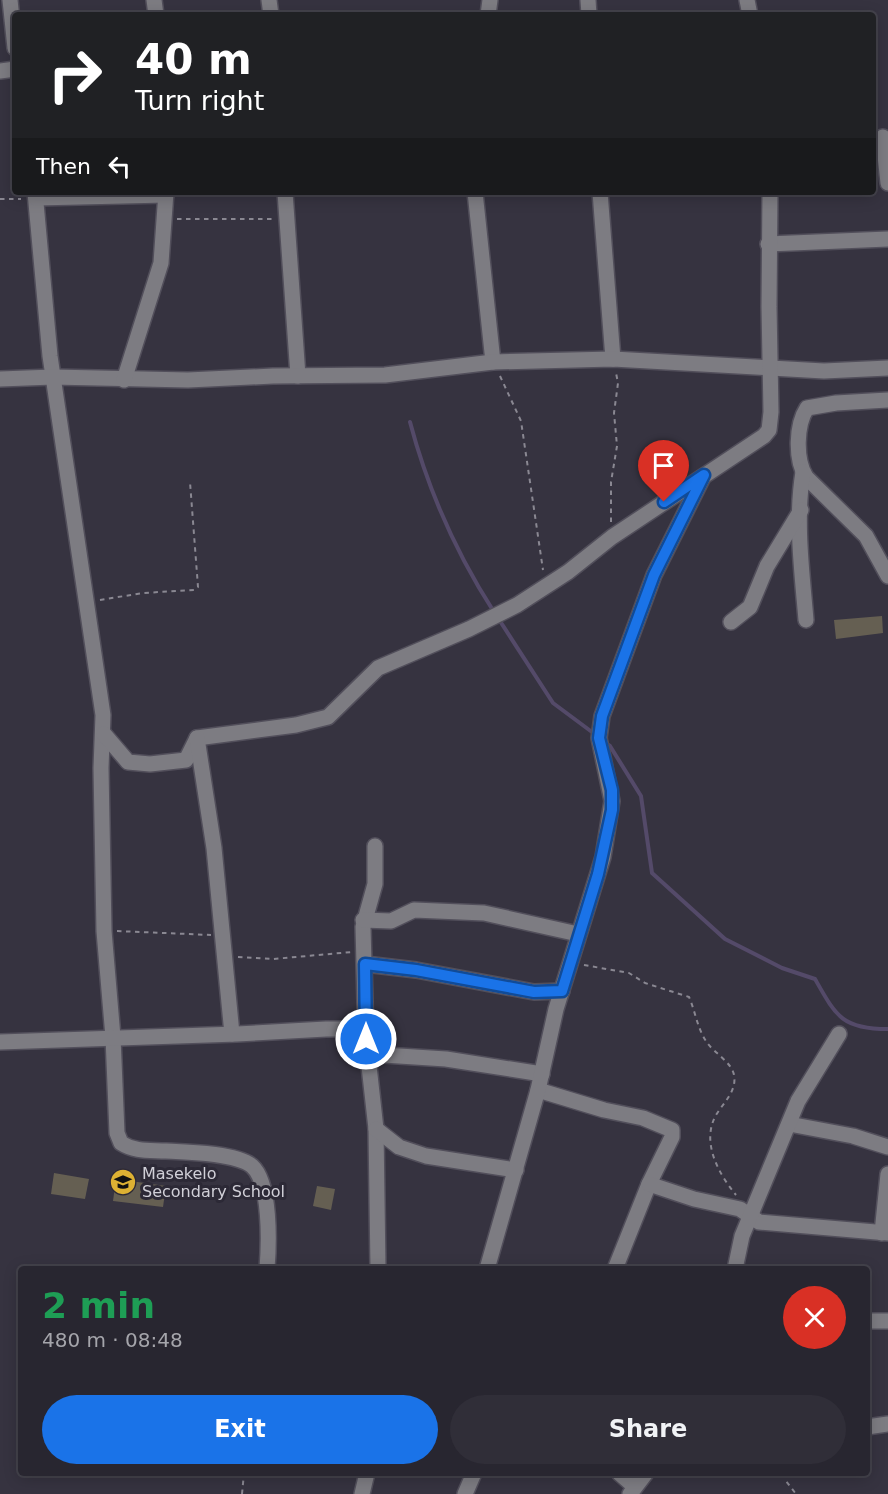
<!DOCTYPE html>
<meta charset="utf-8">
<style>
:root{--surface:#282630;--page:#302e38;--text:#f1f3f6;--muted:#a5a5ab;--line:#44434c;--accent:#1a73e8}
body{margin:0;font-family:"DejaVu Sans",sans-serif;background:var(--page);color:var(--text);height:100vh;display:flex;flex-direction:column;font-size:22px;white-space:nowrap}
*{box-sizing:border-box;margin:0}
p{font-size:20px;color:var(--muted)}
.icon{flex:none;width:33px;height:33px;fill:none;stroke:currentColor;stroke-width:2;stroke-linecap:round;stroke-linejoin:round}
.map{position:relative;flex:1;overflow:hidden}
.sheet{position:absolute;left:18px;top:1266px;width:852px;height:210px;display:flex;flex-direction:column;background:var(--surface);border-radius:6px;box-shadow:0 3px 15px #0003,0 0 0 2px var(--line)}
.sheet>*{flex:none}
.guide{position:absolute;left:12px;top:12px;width:864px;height:183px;border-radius:6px;box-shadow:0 3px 15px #0003,0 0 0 2px var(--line);background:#202124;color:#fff;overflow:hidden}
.pin{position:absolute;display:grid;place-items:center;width:51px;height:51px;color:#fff;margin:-62px -26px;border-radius:50% 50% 50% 0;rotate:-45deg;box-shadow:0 0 6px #0007}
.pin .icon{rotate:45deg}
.me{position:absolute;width:66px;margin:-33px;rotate:0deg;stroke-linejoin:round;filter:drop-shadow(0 0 4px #0008)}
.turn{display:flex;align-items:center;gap:21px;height:126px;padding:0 24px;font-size:27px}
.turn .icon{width:78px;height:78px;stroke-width:2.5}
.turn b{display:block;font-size:42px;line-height:51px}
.then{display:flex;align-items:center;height:57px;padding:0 24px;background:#0003;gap:12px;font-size:22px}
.round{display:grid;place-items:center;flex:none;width:63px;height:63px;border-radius:32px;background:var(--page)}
.overview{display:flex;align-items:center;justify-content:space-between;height:102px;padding:0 24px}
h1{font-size:36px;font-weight:700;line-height:45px;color:#1e9e55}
.button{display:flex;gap:12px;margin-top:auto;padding:12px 24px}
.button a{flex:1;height:69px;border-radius:36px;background:var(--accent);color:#fff;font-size:24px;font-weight:700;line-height:69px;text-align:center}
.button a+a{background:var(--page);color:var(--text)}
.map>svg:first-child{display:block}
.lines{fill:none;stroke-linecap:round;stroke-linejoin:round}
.stream{stroke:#544a69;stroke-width:4}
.building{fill:#655f52}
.minor-casing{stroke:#524f5b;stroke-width:18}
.path{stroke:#8a8892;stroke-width:2;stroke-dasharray:4.5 4.5;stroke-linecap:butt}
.minor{stroke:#7d7c82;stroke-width:15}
.route-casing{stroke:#114b97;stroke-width:15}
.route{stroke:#1a73e8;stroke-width:10}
.labels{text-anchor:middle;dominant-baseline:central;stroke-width:6;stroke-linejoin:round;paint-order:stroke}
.poi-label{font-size:16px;fill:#d1d0d8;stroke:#2c2936;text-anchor:start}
</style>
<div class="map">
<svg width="888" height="1494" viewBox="0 0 888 1494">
<rect width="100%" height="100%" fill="#363340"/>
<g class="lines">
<g class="stream">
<path d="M410,422C428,490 456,553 494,612"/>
<polyline points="498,618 553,703 596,735"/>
<path d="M604,742L610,746L641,796L652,873L725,939L782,968L815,979C836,1016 842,1029 888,1029"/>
</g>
</g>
<g class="building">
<polygon points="882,616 883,633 836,639 834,620"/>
<polygon points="54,1173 89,1179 85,1199 51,1194"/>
<polygon points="116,1179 166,1186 163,1207 113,1201"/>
<polygon points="317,1186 335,1189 331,1210 313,1206"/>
</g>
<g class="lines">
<g class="minor-casing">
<g id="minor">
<polyline points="10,0 15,48"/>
<polyline points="154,0 156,15"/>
<polyline points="269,0 271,15"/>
<polyline points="588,0 589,15"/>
<polyline points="747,0 750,15"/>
<polyline points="488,15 490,0"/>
<polyline points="0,71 15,69"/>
<polyline points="883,137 888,183"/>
<path d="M35,192L50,356L103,715L101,768L104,931L113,1037L117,1133L121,1143C135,1152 150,1150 166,1151C187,1152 236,1153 252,1166C271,1183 269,1244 267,1269"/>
<polyline points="285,192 298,376"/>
<polyline points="475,192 493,362"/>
<polyline points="600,192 613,359"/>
<polyline points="36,198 166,195"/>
<polyline points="768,244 888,239"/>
<polyline points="0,379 53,377 188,380 273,376 385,375 493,362 613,359 824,371 888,368"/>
<polyline points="124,380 161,263 166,192"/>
<path d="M888,400L836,403L807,408C796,425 795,459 806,477L866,536L888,576"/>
<path d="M803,472C795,520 802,572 806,620"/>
<polyline points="731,622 750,607 767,566 801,510"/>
<polyline points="104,734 128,762 150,764 186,760 197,738 296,725 328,717 378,668 469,629 517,605 568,572 612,537 764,436 769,430 771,412 769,307 770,192"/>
<polyline points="197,738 214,848 232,1034"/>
<polyline points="375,846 375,884 363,927 366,1039 376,1129 378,1269"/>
<polyline points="363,920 391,921 414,910 484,913 578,934"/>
<polyline points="365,964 416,970 534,992 562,991"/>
<polyline points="0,1042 237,1034 326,1029 367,1029"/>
<polyline points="368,1054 446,1059 542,1074"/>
<polyline points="538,1090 604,1110 643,1118 672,1130 672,1137 649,1184 615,1269"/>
<polyline points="789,1124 853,1136 888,1147"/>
<polyline points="376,1129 399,1147 426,1156 516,1170"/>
<polyline points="649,1184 694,1199 740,1209 759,1222 888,1233"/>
<polyline points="882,1233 888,1174"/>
<polyline points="487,1269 538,1090 556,1009 603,857 612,801 599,738 602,716 654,575 703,477"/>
<polyline points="735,1269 742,1236 798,1101 839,1034"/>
<polyline points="867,1321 888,1321"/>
<polyline points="867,1427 888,1424"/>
<polyline points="619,1473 634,1486"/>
<polyline points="362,1494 367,1473"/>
<polyline points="465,1494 474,1473"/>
<polyline points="630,1494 646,1473"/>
</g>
</g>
<g class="path">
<polyline points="0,199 21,199"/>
<polyline points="177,219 273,219"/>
<polyline points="500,376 521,421 543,570"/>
<polyline points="611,522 611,482 617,446 614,413 618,383 616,373"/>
<polyline points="100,600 143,593 194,590 198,587 190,482"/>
<polyline points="117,931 211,935"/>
<polyline points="238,957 273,959 352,952"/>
<path d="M584,965L629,973L645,983L689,997C696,1013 697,1029 708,1044C715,1053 732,1063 734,1075C737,1091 724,1102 716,1115C701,1142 718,1173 736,1195"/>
<polyline points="786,1473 786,1481 796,1494"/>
<polyline points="242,1494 244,1473"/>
</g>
<use href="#minor" class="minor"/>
</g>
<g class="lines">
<g class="route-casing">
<polyline id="route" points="366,1039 365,964 416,970 534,992 562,991 598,874 612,810 612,790 599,738 602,716 654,575 704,475 664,502"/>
</g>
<use href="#route" class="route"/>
</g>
<defs>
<g id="school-disc" transform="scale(1.35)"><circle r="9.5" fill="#ddb133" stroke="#2c2936"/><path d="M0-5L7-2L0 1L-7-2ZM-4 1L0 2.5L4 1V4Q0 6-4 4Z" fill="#111"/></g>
</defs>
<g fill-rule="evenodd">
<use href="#school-disc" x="123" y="1182"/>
</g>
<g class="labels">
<g class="poi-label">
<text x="142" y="1173">Masekelo<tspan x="142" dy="18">Secondary School</tspan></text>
</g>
</g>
</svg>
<div class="pin" style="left:664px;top:502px;background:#d93025"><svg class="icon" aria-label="arrive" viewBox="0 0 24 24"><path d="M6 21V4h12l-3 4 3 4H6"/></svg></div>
<svg class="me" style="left:366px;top:1039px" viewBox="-20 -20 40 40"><circle r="17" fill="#1a73e8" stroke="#fff" stroke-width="3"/><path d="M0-11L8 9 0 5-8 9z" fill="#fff"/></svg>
<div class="guide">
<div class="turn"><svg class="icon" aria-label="right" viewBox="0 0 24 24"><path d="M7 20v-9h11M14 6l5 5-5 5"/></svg><div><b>40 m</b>Turn right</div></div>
<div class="then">Then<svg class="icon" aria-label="left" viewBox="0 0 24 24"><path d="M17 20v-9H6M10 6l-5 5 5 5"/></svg></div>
</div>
<section class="sheet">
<div class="overview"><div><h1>2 min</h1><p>480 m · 08:48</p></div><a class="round" style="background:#d93025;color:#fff"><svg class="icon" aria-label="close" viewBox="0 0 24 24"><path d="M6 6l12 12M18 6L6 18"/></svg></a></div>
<div class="button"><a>Exit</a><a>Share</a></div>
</section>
</div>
